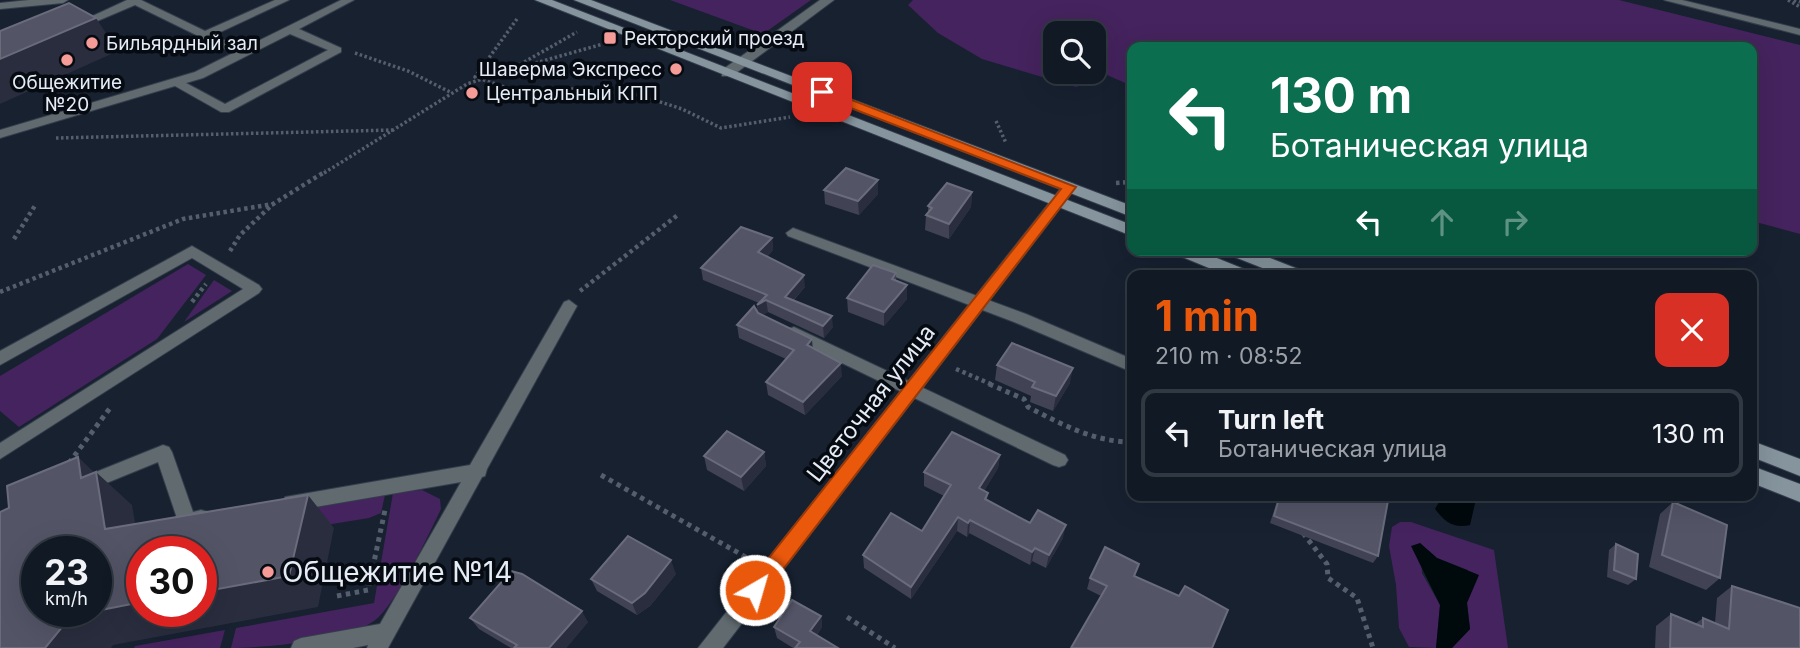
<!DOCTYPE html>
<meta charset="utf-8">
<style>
:root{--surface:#111924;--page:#1a222c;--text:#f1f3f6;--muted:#9ca0a6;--line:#303841;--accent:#ea580c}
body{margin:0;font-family:Inter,sans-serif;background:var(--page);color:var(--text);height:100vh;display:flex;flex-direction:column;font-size:26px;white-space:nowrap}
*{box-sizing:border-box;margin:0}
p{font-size:23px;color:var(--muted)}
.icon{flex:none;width:38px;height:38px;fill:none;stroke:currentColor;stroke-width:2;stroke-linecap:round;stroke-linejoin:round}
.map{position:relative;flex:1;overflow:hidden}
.panel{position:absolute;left:1127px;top:270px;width:630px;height:231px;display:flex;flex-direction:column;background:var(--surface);border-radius:14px;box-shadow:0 7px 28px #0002,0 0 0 2px var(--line)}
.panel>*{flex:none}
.hud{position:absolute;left:1127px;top:42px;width:630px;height:214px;border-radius:14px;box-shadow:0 7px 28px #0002,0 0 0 2px var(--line);background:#0b6e4f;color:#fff;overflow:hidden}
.tools{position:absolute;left:1043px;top:21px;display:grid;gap:14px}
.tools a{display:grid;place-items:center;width:63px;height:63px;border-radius:14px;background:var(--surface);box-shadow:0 7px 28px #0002,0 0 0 2px var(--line);font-size:35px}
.speed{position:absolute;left:21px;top:536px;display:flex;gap:14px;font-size:35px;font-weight:700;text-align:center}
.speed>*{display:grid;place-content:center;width:91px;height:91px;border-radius:50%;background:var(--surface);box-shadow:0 7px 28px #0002,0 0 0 2px var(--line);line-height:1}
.speed small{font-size:18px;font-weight:400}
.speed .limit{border:10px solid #d22;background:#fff;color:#111}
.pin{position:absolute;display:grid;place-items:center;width:60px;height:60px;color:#fff;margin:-30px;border-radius:14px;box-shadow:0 4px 10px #0006}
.me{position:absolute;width:77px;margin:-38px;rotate:38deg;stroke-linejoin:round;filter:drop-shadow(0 0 5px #0008)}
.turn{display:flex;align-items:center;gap:24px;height:147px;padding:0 28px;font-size:32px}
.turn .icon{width:91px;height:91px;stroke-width:2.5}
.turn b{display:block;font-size:49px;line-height:60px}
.lanes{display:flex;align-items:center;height:66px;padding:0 28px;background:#0003;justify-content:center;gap:35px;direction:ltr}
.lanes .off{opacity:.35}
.round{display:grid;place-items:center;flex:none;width:74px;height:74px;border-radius:14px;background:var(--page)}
.overview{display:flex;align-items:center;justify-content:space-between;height:119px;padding:0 28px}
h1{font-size:42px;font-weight:700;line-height:52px;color:var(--accent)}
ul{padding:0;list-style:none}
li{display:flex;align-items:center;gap:21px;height:88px;margin:0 14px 10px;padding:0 14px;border:4px solid var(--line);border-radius:14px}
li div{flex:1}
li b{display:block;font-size:26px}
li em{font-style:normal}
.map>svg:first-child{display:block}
.green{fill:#45235e;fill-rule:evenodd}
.water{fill:#00090c}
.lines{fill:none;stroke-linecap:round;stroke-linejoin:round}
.lane-casing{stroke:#343d4c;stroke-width:2}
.street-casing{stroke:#343d4c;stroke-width:2}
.secondary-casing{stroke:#343d4c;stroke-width:2}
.path-far2{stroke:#555e6c;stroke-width:3.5;stroke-dasharray:2.5 2.5;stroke-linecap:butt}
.path-far1{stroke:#555e6c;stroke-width:4.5;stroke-dasharray:3.5 3.5;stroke-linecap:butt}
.path{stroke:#555e6c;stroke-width:5;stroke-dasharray:4.5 4.5;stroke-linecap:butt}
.lane{fill:#606a6f;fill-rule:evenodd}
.street{fill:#606a6f;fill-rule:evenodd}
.secondary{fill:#85949d;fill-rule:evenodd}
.wall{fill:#414254}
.shaded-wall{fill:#292d3e}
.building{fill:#535466;stroke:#6a6c7c;stroke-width:2}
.route{fill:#ea580c;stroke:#983908;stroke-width:2}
.poi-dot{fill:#f59b98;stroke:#060a11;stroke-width:2.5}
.labels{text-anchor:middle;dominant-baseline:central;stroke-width:7;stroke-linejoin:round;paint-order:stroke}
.far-poi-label{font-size:19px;fill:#e5ecf6;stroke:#060a11;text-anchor:start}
.street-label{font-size:23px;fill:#e5ecf6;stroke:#060a11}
.near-poi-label{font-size:28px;fill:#e5ecf6;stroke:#060a11;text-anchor:start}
</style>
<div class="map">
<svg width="1800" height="648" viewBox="0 0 1800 648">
<rect width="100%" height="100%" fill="#172130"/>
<g class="green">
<polygon points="670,0 811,0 763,34"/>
<path d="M913,0H1619L1800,45V234L1752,221V47H1132V86L1107,75L1076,87L982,59L938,33L908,5ZM1094,33V72H1055V33Z"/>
<polygon points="188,264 206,275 157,339 19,427 0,411 0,376"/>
<polygon points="214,280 232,291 184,322"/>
<path d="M422,490L440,499L441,509C429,534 395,607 374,621C348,640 264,648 231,648L236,628L374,603L393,493Z"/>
<polygon points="385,495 381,513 369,518 167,551 176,529"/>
<polygon points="1400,522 1411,522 1494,550 1508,648 1452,648 1470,629 1467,603 1468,570 1437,558 1420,543 1422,573 1440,605 1436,648 1409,647 1399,628 1396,585 1389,546 1392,527"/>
<polygon points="225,630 220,648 134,648 135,646"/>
</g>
<g class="water">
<path d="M1453,495H1477L1470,525C1453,529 1444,521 1435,509L1439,502Z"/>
<polygon points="1420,543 1437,558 1479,575 1467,603 1470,629 1452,648 1436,648 1440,605 1411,546"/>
</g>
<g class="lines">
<g class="lane-casing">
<g id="lane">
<polygon points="29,0 68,0 63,3 0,9 0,3"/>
<path d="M127,0H141L205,31L275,0H289L214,35L242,49L341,0H354L299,29L341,48V52L229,112H221L175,86L0,138V130L195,72L233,53L135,5L81,28L71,26ZM290,34L328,50L225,104L186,83L203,78Z"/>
<polygon points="1664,0 1682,0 1800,29 1800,35"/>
<polygon points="793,228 1026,314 1132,359 1132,372 1014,322 788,236 786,233"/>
<polygon points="192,246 259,285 262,289 259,293 0,459 0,443 243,289 192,258 0,365 0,351"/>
<polygon points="569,300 577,306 487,469 485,476 482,477 388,648 367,648 368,645 353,648 291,648 294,641 301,638 380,624 461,482 292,511 285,509 283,503 285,497 470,465 564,302"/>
<polygon points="794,327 1065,455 1068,460 1065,465 1059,467 1053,465 788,337 786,333 788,329"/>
<polygon points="163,445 169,447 172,452 193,512 201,510 208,512 210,518 208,524 187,529 180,527 158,462 82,493 76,490 73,485 76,480"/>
</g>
</g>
<g class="street-casing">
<g id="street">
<polygon points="820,0 834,0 732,76 722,76 722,70"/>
<polygon points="1069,182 1074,184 1077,187 1074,190 723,648 698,648 1064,184"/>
</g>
</g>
<g class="secondary-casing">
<g id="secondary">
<polygon points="535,0 552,0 1132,225 1132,236"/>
<polygon points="574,0 591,0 1132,206 1132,217"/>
<polygon points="1173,250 1197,250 1249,271 1251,275 1226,275 1175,254"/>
<polygon points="1225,250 1250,250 1303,271 1305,275 1280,275 1227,254"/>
<polygon points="1752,441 1800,459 1800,476 1752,457"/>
<polygon points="1752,466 1800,484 1800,502 1752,483"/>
</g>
</g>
<g class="path-far2">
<polyline points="1788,0 1800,7"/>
<polyline points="1794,0 1800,2"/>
<polyline points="517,19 475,77 513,90 576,89 639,95 682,109 721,128 790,117"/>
<polyline points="355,53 408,71 452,93"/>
<polyline points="521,67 603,44"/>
<polyline points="996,121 1006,143"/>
<polyline points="56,138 393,130"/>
<polyline points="324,173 467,84 512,69 577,32"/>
</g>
<g class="path-far1">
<polyline points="1116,183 1132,182"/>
<polyline points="14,239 36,204"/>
<polyline points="230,251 240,235 273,204"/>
<polyline points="580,291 679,214"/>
<polyline points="0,292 183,219 273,204 326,171"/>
<polyline points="192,302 206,284"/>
<polyline points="956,369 993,385"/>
</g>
<g class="path">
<path d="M989,384L1024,399L1028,407C1061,424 1094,442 1132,442"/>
<polyline points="69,463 110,408"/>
<polyline points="601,475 751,560"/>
<polyline points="1303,533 1327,564 1328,578 1357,598 1373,648"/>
<polyline points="337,596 368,590 385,510"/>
<polyline points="847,617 895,648"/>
</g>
<use href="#lane" class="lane"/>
<use href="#street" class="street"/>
<use href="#secondary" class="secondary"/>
</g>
<g class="wall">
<polygon points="878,180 878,194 859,215 825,204 824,190"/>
<polygon points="972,192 971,207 949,239 925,230 926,215 928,212 928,206"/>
<polygon points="772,238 773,250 767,257 805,287 794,300 833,327 824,338 768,312 762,315 813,348 842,376 805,415 768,395 766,382 786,359 739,338 737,325 758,314 757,305 759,303 703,280 701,268"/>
<polygon points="896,273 896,281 907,285 907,299 884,326 848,312 847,298"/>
<polygon points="997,365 1070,383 1053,411 1030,402 1031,396 995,380"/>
<polygon points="764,452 766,466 744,491 707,470 704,456"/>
<polygon points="1000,455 998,468 984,491 988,493 987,500 1030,523 1063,538 1046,568 1032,561 1030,565 969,533 967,537 957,531 911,599 864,568 863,555 922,531 944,496 924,486 924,472"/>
<polygon points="1279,495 1389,495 1378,556 1373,563 1270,523"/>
<polygon points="1673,502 1720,578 1706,590 1649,567 1660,514"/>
<polygon points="1616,544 1636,579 1628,585 1607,577 1609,550"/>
<polygon points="676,574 650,606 637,615 597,591 591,579"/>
<polygon points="1135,576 1179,596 1228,610 1101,596 1087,589 1090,578"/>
<polygon points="1732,586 1800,648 1655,648 1656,626 1671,614 1695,624 1703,618 1715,623 1717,598"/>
<polygon points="821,616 822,627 817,635 838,648 793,648 777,638 774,627"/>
<polygon points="470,618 588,622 566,648 511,648 479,629"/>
</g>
<g class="shaded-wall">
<polygon points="96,18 118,51 0,104 0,59"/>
<polygon points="878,180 878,194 859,215 858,201"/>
<polygon points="972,192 971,207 949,239 949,224"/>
<polygon points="772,238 773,250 760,264 758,252"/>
<polygon points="804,275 805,287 786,308 785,297"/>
<polygon points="907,285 907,299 884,326 884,312"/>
<polygon points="766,300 768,312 759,317 757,305"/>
<polygon points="832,316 833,327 824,338 823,326"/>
<polygon points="812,339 813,352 807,345"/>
<polygon points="841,363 842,376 805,415 803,402"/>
<polygon points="1073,368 1070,383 1053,411 1056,396"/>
<polygon points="764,452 766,466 744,491 741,477"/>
<polygon points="1000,455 998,468 977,502 979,488"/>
<polygon points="78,457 97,475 96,472 132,505 142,562 105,529 81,478"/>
<polygon points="308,495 334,528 318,607 113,645 111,648 45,648 72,615 142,602 142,611 201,611 201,592"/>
<polygon points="958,517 957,531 911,599 911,587"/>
<polygon points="970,520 969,533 967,537 968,523"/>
<polygon points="1066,525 1063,538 1046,568 1049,555"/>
<polygon points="1035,548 1032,561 1030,565 1032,552"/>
<polygon points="671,560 676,574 650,606 637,615 632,603"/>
<polygon points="582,611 588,622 566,648 549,648"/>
<polygon points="821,616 822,627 812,642 810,631"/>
</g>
<g class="building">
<polygon points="69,3 96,18 0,59 0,31"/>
<polygon points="846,168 878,180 858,201 824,190"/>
<polygon points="947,183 972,192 949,224 926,215 932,208 928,206"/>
<polygon points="741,227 772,238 758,252 804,275 785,297 832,316 823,326 766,300 757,305 767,295 701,268"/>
<polygon points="873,265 896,273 892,279 907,285 884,312 847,298"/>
<polygon points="754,306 758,313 812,339 807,345 841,363 803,402 766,382 794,350 737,325"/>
<polygon points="1012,343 1073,368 1056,396 1032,387 1035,382 997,365"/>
<polygon points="727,431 764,452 741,477 704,456"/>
<polygon points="952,432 1000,455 979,488 988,493 985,499 1030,523 1038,510 1066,525 1049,555 1035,548 1032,552 970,520 968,523 958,517 911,587 863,555 891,513 922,531 951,485 924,472"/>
<polygon points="78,457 81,478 96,472 105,529 308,495 289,576 201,592 201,551 142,551 142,602 96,611 96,551 37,551 37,611 96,611 72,615 45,648 0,648 0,512 9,508 7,486"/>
<polygon points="1280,495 1389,495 1378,556 1274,516"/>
<polygon points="1673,502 1727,525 1720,578 1662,555"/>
<polygon points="628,536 671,560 645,593 632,603 591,579"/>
<polygon points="1616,544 1638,554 1636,579 1614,570"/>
<polygon points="1105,547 1139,564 1134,576 1179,596 1185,586 1228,610 1212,648 1071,648 1107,586 1090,578"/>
<polygon points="511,571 522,574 582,611 549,648 514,648 517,645 470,618"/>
<polygon points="1732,586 1800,608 1800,648 1670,648 1671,614 1703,627 1703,618 1729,629"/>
<polygon points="792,600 821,616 810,631 838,648 795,648 800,642 774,627"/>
</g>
<polygon class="route" points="817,90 826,90 1076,187 762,597 755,600 748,597 745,590 748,584 1061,189 817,95"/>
<g class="poi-dot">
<rect x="603" y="31" width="14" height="14" rx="3.5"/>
<circle cx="92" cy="43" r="7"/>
<circle cx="67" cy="60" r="7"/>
<circle cx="676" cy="69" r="7"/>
<circle cx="472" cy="93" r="7"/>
<circle cx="268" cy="572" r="7"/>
</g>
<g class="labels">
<g class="far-poi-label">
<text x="624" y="38">Ректорский проезд</text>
<text x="106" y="43">Бильярдный зал</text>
<text x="662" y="69" text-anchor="end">Шаверма Экспресс</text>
<text x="67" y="82" text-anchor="middle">Общежитие<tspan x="67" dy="22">№20</tspan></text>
<text x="486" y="93">Центральный КПП</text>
</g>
<g class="street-label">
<text transform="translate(871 403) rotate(-52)">Цветочная улица</text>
</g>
<g class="near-poi-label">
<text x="282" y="572">Общежитие №14</text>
</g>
</g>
</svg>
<div class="tools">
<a><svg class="icon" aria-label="search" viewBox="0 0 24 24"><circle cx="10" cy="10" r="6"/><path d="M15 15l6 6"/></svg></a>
</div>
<div class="speed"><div>23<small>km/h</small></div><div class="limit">30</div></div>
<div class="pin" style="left:822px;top:92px;background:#d93025"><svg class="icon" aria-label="arrive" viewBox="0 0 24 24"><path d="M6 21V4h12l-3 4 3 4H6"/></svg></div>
<svg class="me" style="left:755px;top:590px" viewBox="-20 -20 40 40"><circle r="17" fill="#ea580c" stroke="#fff" stroke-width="3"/><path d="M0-11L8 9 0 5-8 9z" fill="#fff"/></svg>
<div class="hud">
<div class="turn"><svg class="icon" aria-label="left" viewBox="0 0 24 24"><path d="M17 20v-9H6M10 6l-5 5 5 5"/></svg><div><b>130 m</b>Ботаническая улица</div></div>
<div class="lanes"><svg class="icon" aria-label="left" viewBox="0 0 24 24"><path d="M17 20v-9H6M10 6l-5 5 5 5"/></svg><svg class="icon off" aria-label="ahead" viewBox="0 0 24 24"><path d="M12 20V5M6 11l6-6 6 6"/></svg><svg class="icon off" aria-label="right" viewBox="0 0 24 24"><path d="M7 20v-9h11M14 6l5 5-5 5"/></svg></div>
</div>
<section class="panel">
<div class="overview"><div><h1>1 min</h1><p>210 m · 08:52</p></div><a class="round" style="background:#d93025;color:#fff"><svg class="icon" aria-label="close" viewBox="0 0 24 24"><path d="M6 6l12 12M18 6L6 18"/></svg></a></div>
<ul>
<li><svg class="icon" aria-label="left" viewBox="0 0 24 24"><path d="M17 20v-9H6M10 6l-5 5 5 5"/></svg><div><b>Turn left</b><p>Ботаническая улица</p></div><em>130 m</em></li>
</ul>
</section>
</div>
